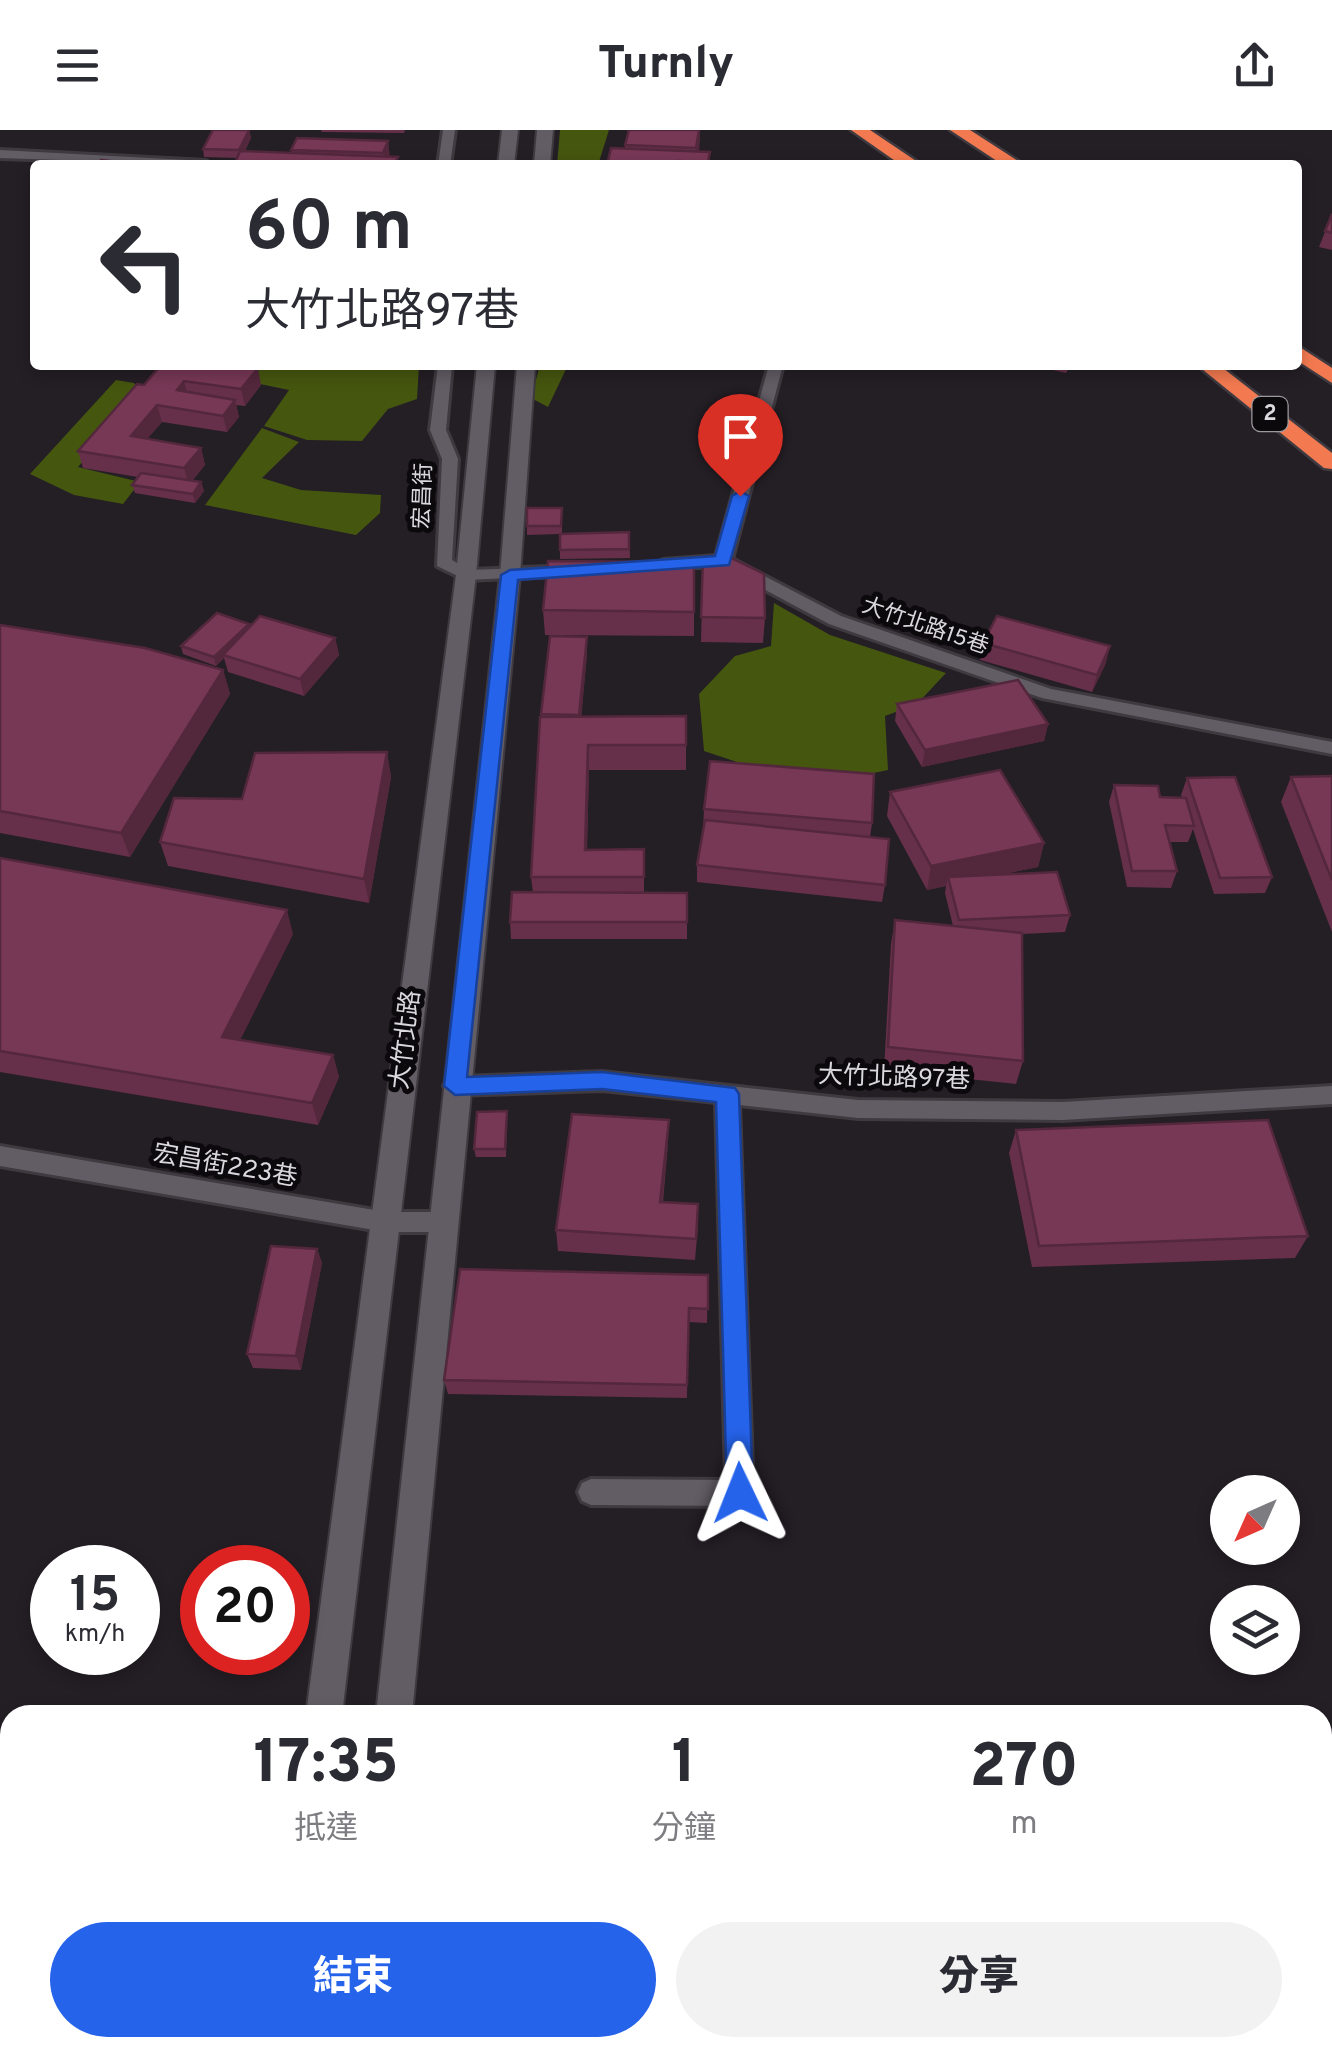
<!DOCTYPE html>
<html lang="zh-TW">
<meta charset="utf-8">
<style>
:root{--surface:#fff;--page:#f2f2f3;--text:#2b2b33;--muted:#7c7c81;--accent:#2563eb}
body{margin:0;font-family:Overpass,"Noto Sans TC",sans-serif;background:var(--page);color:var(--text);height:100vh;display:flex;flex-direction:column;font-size:38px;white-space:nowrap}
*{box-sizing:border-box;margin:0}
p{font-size:32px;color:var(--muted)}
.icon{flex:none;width:55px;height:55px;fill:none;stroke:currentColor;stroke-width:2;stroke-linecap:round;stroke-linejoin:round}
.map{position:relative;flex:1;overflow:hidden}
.drawer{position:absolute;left:0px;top:1575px;width:1332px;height:352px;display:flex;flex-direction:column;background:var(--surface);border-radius:30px 30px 0 0;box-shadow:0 5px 15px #0003}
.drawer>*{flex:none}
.banner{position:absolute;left:30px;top:30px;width:1272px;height:210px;border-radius:10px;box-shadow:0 5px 15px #0003;background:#fff;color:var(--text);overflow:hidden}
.needle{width:65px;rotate:225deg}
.controls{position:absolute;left:1210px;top:1345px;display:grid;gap:20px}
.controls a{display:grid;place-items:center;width:90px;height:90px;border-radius:50%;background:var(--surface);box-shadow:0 5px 15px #0003;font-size:50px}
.speed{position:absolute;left:30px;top:1415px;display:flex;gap:20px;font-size:50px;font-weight:700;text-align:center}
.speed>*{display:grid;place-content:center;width:130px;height:130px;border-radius:50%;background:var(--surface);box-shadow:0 5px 15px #0003;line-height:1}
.speed small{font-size:25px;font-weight:400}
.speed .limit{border:15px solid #d22;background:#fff;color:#111}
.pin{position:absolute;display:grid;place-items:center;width:85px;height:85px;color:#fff;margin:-102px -42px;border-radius:50% 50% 50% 0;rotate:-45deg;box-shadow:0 0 10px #0007}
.pin .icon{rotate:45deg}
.me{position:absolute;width:110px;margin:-55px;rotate:358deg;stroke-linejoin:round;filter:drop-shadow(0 0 8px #0008)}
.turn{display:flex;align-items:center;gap:35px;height:210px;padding:0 50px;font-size:45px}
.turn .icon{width:130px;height:130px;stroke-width:2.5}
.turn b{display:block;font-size:70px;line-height:85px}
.eta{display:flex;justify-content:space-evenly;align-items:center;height:170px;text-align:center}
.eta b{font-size:60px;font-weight:800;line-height:70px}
.button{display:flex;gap:20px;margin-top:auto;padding:20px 50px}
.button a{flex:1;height:115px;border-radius:60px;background:var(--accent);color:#fff;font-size:40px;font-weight:800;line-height:115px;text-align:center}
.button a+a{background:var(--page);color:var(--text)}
header{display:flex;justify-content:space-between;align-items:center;height:130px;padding:0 50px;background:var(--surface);font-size:45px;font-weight:800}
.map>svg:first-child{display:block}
.forest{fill:#45560f}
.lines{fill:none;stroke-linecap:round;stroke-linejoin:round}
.service-casing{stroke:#3e3a40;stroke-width:6}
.tertiary-casing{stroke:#3e3a40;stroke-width:4}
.motorway-casing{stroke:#3e3a40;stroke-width:5}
.service{fill:#625c65;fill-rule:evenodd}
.tertiary{fill:#625c65;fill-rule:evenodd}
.motorway{fill:#f37a50;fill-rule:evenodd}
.wall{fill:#66304a}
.shaded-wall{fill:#53273c}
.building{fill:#773856;stroke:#53273c;stroke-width:2.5}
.route{fill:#2563eb;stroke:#184099;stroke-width:2.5}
.labels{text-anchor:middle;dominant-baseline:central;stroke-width:10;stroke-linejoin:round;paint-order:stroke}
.shield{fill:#0c090c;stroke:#9d9a9e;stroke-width:2.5}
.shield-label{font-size:22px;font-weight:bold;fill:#dbd8dd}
.far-street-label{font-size:22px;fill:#dbd8dd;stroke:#0c090c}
.street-label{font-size:25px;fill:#dbd8dd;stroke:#0c090c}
</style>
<header><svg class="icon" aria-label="menu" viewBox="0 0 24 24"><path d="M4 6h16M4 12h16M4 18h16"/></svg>Turnly<svg class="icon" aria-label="share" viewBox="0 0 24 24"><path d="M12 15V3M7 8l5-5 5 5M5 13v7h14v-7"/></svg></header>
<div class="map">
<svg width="1332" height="1927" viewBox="0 0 1332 1927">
<rect width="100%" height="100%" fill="#241e25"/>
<g class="forest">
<polygon points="560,0 609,0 598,35 557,35"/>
<polygon points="167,235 419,235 417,269 388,279 362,311 307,310 264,296 289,260"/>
<polygon points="540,235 568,235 548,277 531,268"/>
<polygon points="116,250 134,253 141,264 78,337 140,352 123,374 74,365 30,344"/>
<polygon points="262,298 299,312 262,348 301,360 381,365 380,383 356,405 205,375"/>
<polygon points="774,473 830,505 946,543 917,574 885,586 888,640 850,648 779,646 704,621 699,564 735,526 771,516"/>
</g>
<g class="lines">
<g class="service-casing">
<g id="service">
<polygon points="443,0 455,0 450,35 438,35"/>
<polygon points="0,20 206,31 212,35 0,28"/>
<polygon points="438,235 452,235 446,300 458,329 452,430 469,440 576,436 582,437 582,445 466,450 437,436 442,329 430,300"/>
<polygon points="769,235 783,235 732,429 841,486 1051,559 1332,612 1332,624 1042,568 829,494 720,436 657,439 655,435 663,430 716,426"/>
<polygon points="602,942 858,970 1063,972 1332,956 1332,974 1063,990 858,988 739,975 753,1363 749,1372 740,1376 591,1375 582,1371 578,1362 582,1353 591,1349 726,1350 716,972 602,960 455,965 447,962 444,956 447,950 455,947"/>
<polygon points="0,1016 386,1082 442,1082 450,1085 454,1092 450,1099 442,1102 386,1102 0,1036"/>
</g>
</g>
<g class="tertiary-casing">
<g id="tertiary">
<polygon points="502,0 518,0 514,35 498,35"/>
<polygon points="537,0 553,0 550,35 534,35"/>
<polygon points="477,235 495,235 476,445 342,1585 306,1585 456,445"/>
<polygon points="517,235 535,235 520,445 412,1585 376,1585 500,445"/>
<polygon points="262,1918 302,1918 301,1927 261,1927"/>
<polygon points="342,1918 382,1918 381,1927 341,1927"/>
</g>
</g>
<g class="motorway-casing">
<g id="motorway">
<polygon points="851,0 870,0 922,35 901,35"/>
<polygon points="950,0 970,0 1024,35 1003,35"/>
<polygon points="1298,216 1332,238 1332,253 1298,231"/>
<polygon points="1197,235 1219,235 1332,323 1332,339 1324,338"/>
</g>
</g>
<use href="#service" class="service"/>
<use href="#tertiary" class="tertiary"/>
<use href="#motorway" class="motorway"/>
</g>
<g class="wall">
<polygon points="211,0 249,0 251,8 245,21 292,23 291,20 388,11 389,26 399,33 204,27 203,19 213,0"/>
<polygon points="321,0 405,0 404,3 322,2"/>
<polygon points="700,0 699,22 710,22 710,35 607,35 625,18 625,15"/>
<polygon points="1332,84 1332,120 1319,117"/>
<polygon points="161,235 261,255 245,276 236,275 239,287 227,302 162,292 147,309 201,318 205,335 192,351 201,352 204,361 195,373 135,363 132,355 138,347 83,338 78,321 144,255"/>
<polygon points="1031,235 1071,235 1066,243"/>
<polygon points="562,387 562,404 629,402 630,428 560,429 560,404 527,405 527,396"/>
<polygon points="703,427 765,488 763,513 701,512"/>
<polygon points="543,480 694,482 694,506 545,505"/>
<polygon points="249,494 250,498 335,508 339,525 304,566 228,542 224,528 216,536 183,524 181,516"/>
<polygon points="0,495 223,540 230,564 130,727 0,703"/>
<polygon points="983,513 1106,533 1092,562 980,530"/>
<polygon points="587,524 581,587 686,586 686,640 589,640 587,720 644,719 644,763 687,763 687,809 511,809 510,792 533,763 531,747 541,584"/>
<polygon points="897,574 1048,594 1044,611 922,637 895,591"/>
<polygon points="387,622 391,647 369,773 168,736 160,712 242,669"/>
<polygon points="1332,646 1332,802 1281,672 1291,647"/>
<polygon points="1187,648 1272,747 1265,763 1214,764 1193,699 1188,712 1169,712 1177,741 1171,758 1127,757 1109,672 1114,655 1160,667 1182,668 1181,665"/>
<polygon points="890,662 1044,713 1038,737 1004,744 1070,785 1065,802 1022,804 1023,931 1016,954 884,940 891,814 895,790 953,796 945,763 946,756 927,760 887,686"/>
<polygon points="704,679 872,693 870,708 885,755 882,772 697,752 697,735 703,702"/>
<polygon points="0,728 293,804 240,910 333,925 339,947 318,995 0,942"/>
<polygon points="507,981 506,1027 476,1027 474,1019"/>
<polygon points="1016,1000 1308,1106 1295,1128 1032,1137 1009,1023"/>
<polygon points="668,1013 663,1072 698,1096 695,1130 558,1121 556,1100"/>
<polygon points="317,1119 322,1133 301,1240 253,1238 247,1224"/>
<polygon points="708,1145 707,1193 688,1192 687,1268 448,1264 444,1250"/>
</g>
<g class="shaded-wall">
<polygon points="249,0 251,8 241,28 239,20"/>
<polygon points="700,0 699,19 697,32 696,32 696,18"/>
<polygon points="388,11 390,27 385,35 383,23"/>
<polygon points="258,238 261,255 245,276 241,259"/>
<polygon points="184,251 188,268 177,260"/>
<polygon points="235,270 239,287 227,302 223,286"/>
<polygon points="157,275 162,292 135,323 131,306"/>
<polygon points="201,318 205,335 189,355 184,338"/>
<polygon points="201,352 204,361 195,373 193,364"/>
<polygon points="249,494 251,503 223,525 224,528 216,536 214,527"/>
<polygon points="587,507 587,524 580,602 579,585"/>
<polygon points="335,508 339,525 304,566 300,549"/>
<polygon points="1110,516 1106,533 1092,562 1097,545"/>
<polygon points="223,540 230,564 130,727 121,703"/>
<polygon points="1048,594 1044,611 922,637 925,620"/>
<polygon points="588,615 589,640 586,744 585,720"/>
<polygon points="387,622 391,647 369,773 364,749"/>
<polygon points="1044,713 1038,737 950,755 948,747 946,756 927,760 931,736"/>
<polygon points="287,780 293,804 230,930 222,907"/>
<polygon points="333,925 339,947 318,995 312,973"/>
<polygon points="669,990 668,1013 660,1093 660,1072"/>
<polygon points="317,1119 322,1133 301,1240 296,1226"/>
</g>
<g class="building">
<polygon points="213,0 249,0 239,20 203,19"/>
<polygon points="629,0 699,0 696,18 625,15"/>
<polygon points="297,8 388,11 383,23 291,20"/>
<polygon points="611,18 710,22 708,32 678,31 677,35 607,35"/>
<polygon points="240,21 398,27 395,33 421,34 234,35"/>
<polygon points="101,30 118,32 115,35 97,35"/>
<polygon points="1332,84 1332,103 1325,101"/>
<polygon points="161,235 236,235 258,238 241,259 184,251 177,260 235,270 223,286 157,275 131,306 201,318 184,338 78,321 137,254 144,255"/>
<polygon points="141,343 201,352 193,364 132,355"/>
<polygon points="527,378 562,378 561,396 527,396"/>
<polygon points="629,402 629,419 560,420 560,404"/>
<polygon points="703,427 729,427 764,444 765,488 701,487"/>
<polygon points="548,431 694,432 694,482 543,480"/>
<polygon points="217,483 249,494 214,527 181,516"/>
<polygon points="260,486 335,508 300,549 223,525"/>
<polygon points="997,486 1110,516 1097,545 983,513"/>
<polygon points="0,495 145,518 223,540 121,703 0,681"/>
<polygon points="550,506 587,507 579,585 541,584"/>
<polygon points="1018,550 1048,594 925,620 897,574"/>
<polygon points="686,586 686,615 588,615 585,720 644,719 644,747 531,747 540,587"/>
<polygon points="387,622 364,749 160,712 174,668 242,669 255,623"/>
<polygon points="710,631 874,644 872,693 704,679"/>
<polygon points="1000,640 1044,713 931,736 890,662"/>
<polygon points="1332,646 1332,750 1291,647"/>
<polygon points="1235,647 1272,747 1220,748 1187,648"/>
<polygon points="1114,655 1158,656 1160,667 1186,668 1194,696 1165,695 1177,741 1132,741"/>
<polygon points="705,690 889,709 885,755 697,735"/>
<polygon points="0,728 287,780 222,907 333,925 312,973 0,921"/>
<polygon points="1057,742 1070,785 959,790 948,747"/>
<polygon points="512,762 687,763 687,792 510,792"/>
<polygon points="895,790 1022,803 1023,931 888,917"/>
<polygon points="507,981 505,1019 474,1019 477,982"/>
<polygon points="572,984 669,990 660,1072 698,1074 696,1109 556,1100"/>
<polygon points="1268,990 1308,1106 1039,1116 1016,1000"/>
<polygon points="271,1116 317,1119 296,1226 247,1224"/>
<polygon points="460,1139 708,1145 708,1179 689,1178 687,1255 444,1250"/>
</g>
<polygon class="route" points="740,361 749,366 729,435 518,450 467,947 602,942 735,958 739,964 753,1363 750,1372 740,1376 730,1372 727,1363 716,972 602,959 455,965 444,956 501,445 510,440 715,426 732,366"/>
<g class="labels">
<rect class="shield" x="1252.5" y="267" width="35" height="34" rx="8"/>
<g class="shield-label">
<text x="1270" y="284">2</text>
</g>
<g class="far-street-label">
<text transform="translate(424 366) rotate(-88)">宏昌街</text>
<text transform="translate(925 497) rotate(19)">大竹北路15巷</text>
</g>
<g class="street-label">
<text transform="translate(407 910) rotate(-83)">大竹北路</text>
<text transform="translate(894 949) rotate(2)">大竹北路97巷</text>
<text transform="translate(225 1037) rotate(10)">宏昌街223巷</text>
</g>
</g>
</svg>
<div class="controls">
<a><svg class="needle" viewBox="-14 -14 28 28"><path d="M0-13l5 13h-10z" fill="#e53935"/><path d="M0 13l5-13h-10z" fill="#7c7c81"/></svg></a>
<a><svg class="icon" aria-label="layers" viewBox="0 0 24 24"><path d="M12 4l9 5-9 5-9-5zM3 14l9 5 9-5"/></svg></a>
</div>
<div class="speed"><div>15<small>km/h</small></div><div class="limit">20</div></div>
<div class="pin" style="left:740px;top:366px;background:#d93025"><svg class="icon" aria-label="arrive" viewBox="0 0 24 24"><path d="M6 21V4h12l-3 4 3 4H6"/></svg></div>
<svg class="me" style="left:740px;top:1363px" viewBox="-20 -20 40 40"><path d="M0-17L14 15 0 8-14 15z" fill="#2563eb" stroke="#fff" stroke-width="4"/></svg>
<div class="banner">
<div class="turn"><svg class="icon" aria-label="left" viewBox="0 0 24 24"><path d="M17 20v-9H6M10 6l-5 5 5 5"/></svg><div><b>60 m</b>大竹北路97巷</div></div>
</div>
<section class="drawer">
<div class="eta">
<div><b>17:35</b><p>抵達</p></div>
<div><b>1</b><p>分鐘</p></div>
<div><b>270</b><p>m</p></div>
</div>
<div class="button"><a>結束</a><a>分享</a></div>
</section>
</div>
